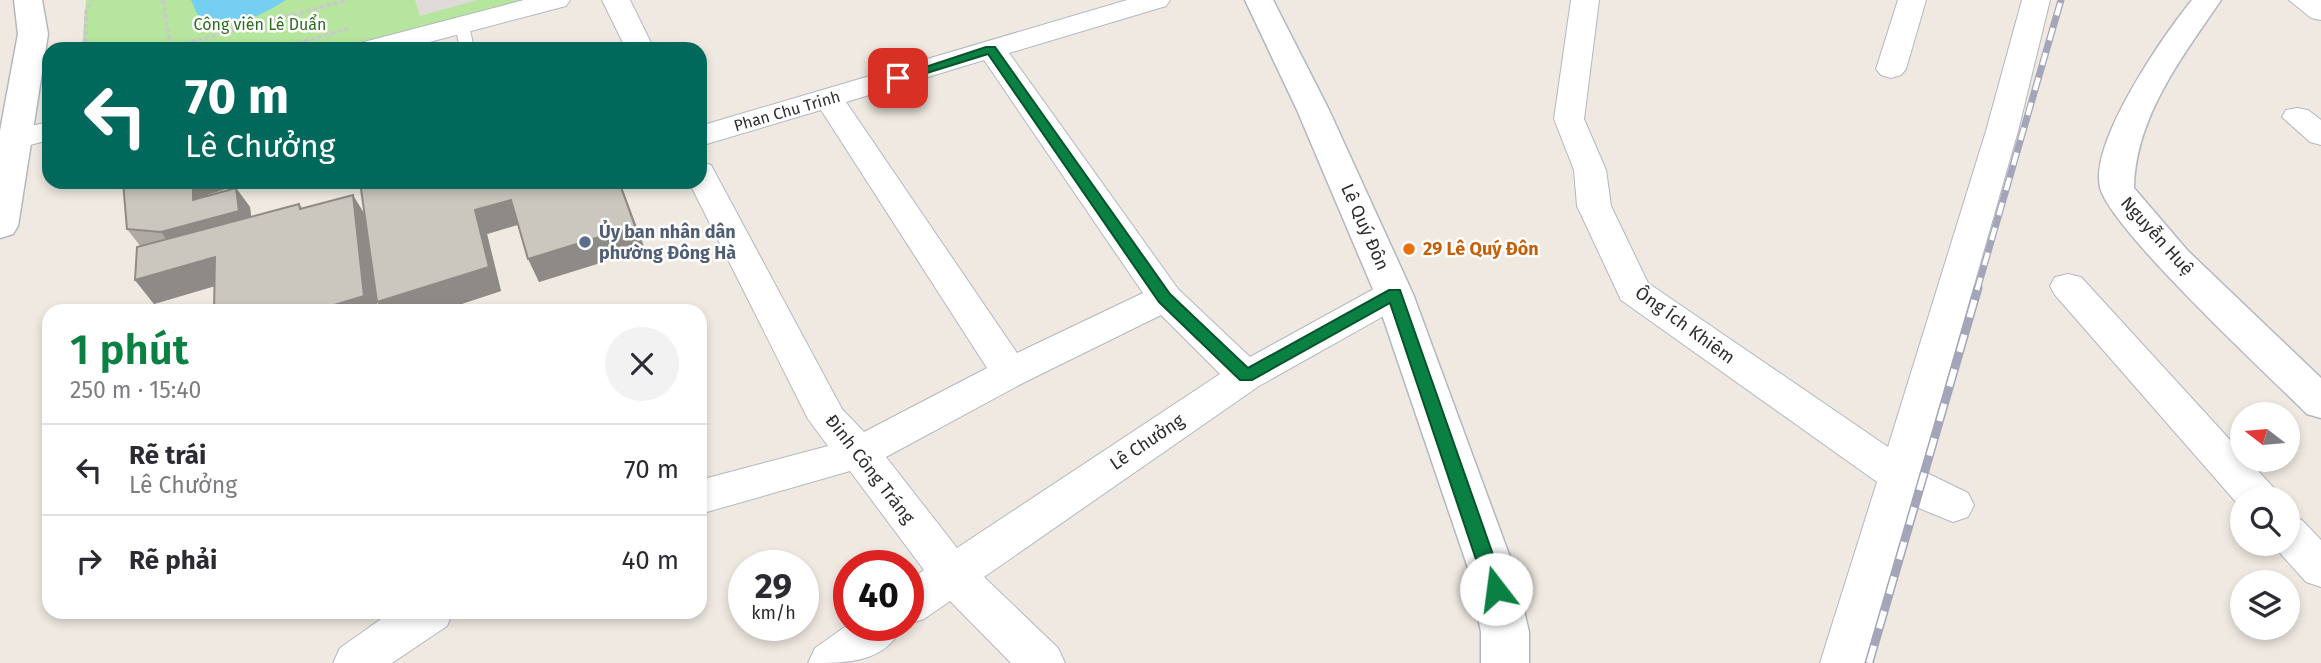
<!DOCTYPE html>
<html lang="vi">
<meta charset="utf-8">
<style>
:root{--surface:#fff;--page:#f2f2f3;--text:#2b2b33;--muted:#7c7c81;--line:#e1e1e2;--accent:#0b8043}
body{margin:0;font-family:"Fira Sans",sans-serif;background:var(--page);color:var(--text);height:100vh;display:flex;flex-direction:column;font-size:26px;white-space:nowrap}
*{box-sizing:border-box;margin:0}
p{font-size:23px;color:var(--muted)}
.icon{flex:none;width:38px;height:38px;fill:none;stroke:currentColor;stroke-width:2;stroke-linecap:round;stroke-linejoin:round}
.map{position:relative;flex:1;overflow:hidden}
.sheet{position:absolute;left:42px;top:304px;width:665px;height:315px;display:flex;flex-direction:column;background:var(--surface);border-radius:21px;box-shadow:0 4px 10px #0003}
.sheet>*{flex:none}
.hud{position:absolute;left:42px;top:42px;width:665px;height:147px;border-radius:21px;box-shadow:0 4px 10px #0003;background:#00695c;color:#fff;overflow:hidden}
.needle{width:46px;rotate:286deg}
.controls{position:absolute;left:2230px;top:402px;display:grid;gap:14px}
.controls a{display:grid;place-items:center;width:70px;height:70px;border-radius:50%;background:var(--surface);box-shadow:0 4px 10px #0003;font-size:35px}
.speed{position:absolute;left:728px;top:550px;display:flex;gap:14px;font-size:35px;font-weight:700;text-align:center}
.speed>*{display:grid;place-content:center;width:91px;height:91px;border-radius:50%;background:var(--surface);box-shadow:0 4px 10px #0003;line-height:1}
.speed small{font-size:18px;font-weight:400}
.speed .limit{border:10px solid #d22;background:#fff;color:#111}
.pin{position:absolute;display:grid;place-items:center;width:60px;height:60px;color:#fff;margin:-30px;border-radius:14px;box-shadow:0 4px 10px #0006}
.me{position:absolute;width:77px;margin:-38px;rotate:345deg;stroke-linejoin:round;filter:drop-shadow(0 0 5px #0008)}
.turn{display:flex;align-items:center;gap:24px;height:147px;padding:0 28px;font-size:32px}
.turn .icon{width:91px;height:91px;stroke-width:2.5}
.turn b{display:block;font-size:49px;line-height:60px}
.round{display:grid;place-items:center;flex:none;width:74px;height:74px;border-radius:37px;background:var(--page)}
.head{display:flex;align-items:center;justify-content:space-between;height:119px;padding:0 28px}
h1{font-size:42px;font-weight:600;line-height:52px;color:var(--accent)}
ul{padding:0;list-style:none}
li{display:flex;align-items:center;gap:21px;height:91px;padding:0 28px;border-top:2px solid var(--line)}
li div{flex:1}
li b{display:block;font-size:26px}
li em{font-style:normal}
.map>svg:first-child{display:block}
.green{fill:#b6e59e}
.plaza{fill:#dfdcd8}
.water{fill:#75cff0}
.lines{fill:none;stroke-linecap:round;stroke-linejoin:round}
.service-casing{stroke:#b4b7c1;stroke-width:2}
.minor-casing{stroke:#b4b7c1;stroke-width:2}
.tertiary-casing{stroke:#b4b7c1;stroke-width:3}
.secondary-casing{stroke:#b4b7c1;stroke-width:3}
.path{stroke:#c9c9c9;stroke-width:3.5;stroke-dasharray:4.5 2.5;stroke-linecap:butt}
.service{fill:#fff;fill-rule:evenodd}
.minor{fill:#fff;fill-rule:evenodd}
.tertiary{fill:#fff;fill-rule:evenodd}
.secondary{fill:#fff;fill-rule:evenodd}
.rail-far1-casing{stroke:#a3a6b8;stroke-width:7}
.rail-casing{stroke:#a3a6b8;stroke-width:9}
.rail-far1{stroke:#fff;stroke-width:4.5;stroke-dasharray:13;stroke-linecap:butt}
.rail{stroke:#fff;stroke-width:6;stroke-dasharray:18;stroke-linecap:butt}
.wall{fill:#afaba4}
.shaded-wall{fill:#8e8b86}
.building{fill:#cbc7bf;stroke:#8e8b86;stroke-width:2}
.route{fill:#0b8043;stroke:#07532c;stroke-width:2}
.service-dot{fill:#5c6f8a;stroke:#fff;stroke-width:2.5}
.food-dot{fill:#e8710a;stroke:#fff;stroke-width:2.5}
.labels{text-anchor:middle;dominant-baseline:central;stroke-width:5;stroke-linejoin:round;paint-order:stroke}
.far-park-label{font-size:16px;fill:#2c6e1b;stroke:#fff}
.far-street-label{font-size:16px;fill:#2e2e2e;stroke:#fff}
.street-label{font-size:18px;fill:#2e2e2e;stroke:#fff}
.service-label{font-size:18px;font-weight:bold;fill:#4e5e75;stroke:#fff;text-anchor:start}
.food-label{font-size:18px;font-weight:bold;fill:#c56008;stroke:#fff;text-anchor:start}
</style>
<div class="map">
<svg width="2321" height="663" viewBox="0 0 2321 663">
<rect width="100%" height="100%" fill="#efe9e1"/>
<polygon class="green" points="86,0 532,0 340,49 82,49"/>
<polygon class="plaza" points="415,0 477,0 420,16"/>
<path class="water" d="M191,0H286C260,16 231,32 200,20Z"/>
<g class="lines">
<g class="service-casing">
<polygon id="service" points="462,21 469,25 474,49 460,49 455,25"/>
</g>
<g class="minor-casing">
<g id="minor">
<polygon points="524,0 570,0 566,6 403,49 356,49 360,43"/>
<polygon points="602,0 630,0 654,49 626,49"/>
<path d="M1127,0H1170L1166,6L1009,53L1178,289L1250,357L1381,285L1394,282L1407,285L1412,294L1407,303L1259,386L984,577L1058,648L1065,663H1011L950,601L924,619L908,624V581L924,570L850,471L700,514V480L828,446L808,419L689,182H700V162L711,165L842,409L864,432L987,368L821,110L700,146V126ZM984,60L1143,293L1017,353L846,102ZM1161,315L1220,374L957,548L886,457L1023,383Z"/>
<polygon points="1571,0 1599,0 1584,119 1606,170 1611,206 1648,283 1888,447 1986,131 2022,0 2050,0 2018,131 1921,470 1968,493 1974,505 1968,517 1953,522 1911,505 1866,663 1820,663 1877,482 1621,300 1577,206 1574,170 1554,119"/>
<polygon points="1898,0 1926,0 1906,69 1901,75 1891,78 1881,75 1876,69"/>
<polygon points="2289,0 2321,0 2321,20 2311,18"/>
<polygon points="2297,108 2308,110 2321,120 2321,145 2310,142 2282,117 2286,110"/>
<polygon points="49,122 49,140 15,149 4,146 0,140 4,132"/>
<polygon points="2068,274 2081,277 2242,453 2242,460 2248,460 2273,487 2279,499 2242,499 2242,509 2055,295 2050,286 2055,277"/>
<polygon points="2287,515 2302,520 2321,540 2321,587 2306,582 2272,544 2287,544"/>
<polygon points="391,612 453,612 447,626 392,663 333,663 340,648"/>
<path d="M849,624L904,625C884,663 850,663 808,663L815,648Z"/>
</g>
</g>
<g class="tertiary-casing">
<g id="tertiary">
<polygon points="1245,0 1273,0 1329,110 1413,294 1514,568 1529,632 1529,663 1481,663 1481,632 1468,568 1375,294 1297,110"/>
<path d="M2192,0H2221C2183,56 2135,117 2134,188L2188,251L2321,378V418L2307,414C2270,377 2108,227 2100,187C2090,141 2163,36 2192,0Z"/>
</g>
</g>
<g class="secondary-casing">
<polygon id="secondary" points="14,0 42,0 48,34 18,226 13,234 0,238 0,131 18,34"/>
</g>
<g class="path">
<polyline points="163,0 171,48"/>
<polyline points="171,47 348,0"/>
<polyline points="85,49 86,12 92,0"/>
<polyline points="277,49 350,28"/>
</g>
<use href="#service" class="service"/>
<use href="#minor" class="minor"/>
<use href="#tertiary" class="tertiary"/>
<use href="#secondary" class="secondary"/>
<g class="rail-far1-casing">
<polyline id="rail-far1" points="1977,290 2061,0"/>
</g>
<g class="rail-casing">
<polyline id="rail" points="1869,663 1978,288"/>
</g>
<use href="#rail-far1" class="rail-far1"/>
<use href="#rail" class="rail"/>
</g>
<polygon class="wall" points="123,182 247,182 207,195 207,196 236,188 250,207 251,217 299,204 302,208 365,214 360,182 645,249 539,282 518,225 487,234 501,291 437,312 383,312 375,282 378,312 214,312 215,286 154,304 135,280 141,247 127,229"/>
<g class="shaded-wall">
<polygon points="193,182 247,182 207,195 207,220 236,188 250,207 253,231 176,252 161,232 193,200"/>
<polygon points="620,182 645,249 539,282 528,259"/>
<polygon points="353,195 367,218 378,312 311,312"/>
<polygon points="511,200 523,223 487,234 501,291 437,312 383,312 377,302 475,210"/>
<polygon points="215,257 232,281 154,304 135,280"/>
</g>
<g class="building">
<polygon points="123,182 193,182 193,200 236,188 239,211 161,232 127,229"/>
<polygon points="360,182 619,182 635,226 528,259 511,200 475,210 489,267 377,302"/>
<polygon points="353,195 364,296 311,312 214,312 215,257 135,280 137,247 299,204 300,209"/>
</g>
<polygon class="route" points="986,47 995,47 1170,294 1248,368 1389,290 1400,290 1505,589 1502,595 1489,595 1486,589 1390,303 1252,380 1240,380 1159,302 988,54 898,82 892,78"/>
<circle class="service-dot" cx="585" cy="242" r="7"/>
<circle class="food-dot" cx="1409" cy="249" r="7"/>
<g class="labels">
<g class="far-park-label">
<text x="260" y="24">Công viên Lê Duẩn</text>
</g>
<g class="far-street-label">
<text transform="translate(787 111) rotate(-16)">Phan Chu Trinh</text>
</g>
<g class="street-label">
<text transform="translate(1365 227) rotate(66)">Lê Quý Đôn</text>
<text transform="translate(2157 236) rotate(48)">Nguyễn Huệ</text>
<text transform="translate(1685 325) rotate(36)">Ông Ích Khiêm</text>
<text transform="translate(1147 442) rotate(-34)">Lê Chưởng</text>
<text transform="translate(870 469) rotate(52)">Đinh Công Tráng</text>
</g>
<g class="service-label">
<text x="599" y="232">Ủy ban nhân dân<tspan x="599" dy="21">phường Đông Hà</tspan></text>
</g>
<g class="food-label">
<text x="1423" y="249">29 Lê Quý Đôn</text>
</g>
</g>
</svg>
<div class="controls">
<a><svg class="needle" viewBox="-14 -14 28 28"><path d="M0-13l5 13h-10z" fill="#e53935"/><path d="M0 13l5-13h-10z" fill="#7c7c81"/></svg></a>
<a><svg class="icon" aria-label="search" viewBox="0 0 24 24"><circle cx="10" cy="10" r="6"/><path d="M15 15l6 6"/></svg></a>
<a><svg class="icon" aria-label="layers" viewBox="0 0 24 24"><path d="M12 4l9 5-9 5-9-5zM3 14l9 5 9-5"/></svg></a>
</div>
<div class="speed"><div>29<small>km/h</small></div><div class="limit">40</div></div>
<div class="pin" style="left:898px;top:78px;background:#d93025"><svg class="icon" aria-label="arrive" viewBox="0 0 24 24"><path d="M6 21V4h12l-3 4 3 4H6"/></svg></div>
<svg class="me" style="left:1496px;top:589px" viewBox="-20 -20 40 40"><circle r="19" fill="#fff"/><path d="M0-13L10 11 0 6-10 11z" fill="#0b8043"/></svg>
<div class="hud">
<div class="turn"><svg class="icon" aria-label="left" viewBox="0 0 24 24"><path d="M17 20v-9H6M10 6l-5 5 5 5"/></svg><div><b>70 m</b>Lê Chưởng</div></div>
</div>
<section class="sheet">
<div class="head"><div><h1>1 phút</h1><p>250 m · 15:40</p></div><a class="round"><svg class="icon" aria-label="close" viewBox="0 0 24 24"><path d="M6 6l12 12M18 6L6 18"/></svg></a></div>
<ul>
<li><svg class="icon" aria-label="left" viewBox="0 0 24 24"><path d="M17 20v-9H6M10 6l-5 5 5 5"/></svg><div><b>Rẽ trái</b><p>Lê Chưởng</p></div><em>70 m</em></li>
<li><svg class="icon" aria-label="right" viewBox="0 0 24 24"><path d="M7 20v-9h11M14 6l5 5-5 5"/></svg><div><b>Rẽ phải</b></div><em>40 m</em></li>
</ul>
</section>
</div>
